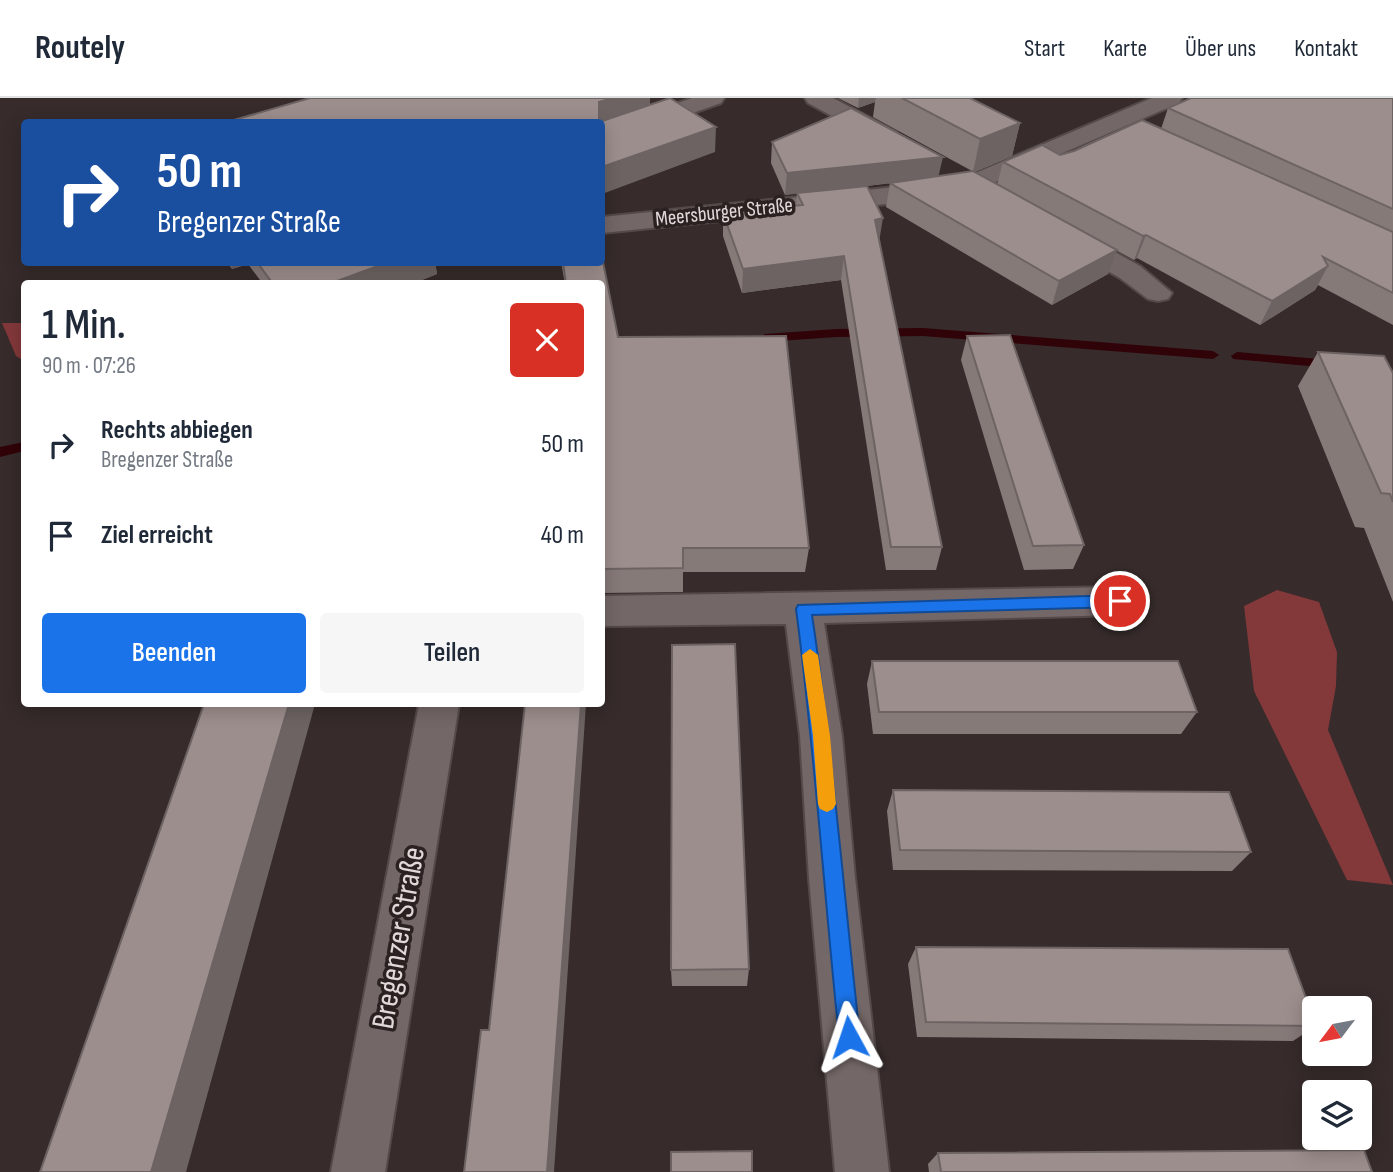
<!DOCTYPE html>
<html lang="de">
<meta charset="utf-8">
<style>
:root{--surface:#fff;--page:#f6f6f7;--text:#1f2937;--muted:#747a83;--line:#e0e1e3;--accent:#1a73e8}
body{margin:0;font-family:"Sofia Sans Condensed",sans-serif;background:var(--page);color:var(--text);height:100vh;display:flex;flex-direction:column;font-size:26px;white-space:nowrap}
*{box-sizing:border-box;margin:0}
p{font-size:23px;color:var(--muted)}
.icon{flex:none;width:38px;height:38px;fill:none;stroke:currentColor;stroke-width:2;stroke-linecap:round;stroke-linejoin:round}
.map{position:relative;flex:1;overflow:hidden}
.sheet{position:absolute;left:21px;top:182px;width:584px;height:427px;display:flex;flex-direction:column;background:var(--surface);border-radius:7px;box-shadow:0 4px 18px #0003}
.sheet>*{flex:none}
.top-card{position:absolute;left:21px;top:21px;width:584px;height:147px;border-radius:7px;box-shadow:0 4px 18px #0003;background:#1a4fa0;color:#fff;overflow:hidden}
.needle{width:46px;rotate:238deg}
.fabs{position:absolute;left:1302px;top:898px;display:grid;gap:14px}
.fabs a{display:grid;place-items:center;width:70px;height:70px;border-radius:7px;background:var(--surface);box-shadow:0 4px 18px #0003;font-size:35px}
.pin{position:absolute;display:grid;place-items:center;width:60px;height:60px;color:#fff;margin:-30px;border:4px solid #fff;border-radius:50%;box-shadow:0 2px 7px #0007}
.me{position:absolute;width:77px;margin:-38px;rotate:355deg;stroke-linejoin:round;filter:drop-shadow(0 0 5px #0008)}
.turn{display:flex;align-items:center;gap:24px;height:147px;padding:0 21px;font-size:32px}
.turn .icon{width:91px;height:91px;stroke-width:2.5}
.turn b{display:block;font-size:49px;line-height:60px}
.round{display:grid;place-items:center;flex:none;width:74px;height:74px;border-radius:7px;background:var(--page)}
.head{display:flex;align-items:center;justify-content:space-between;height:119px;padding:0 21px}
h1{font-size:42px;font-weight:600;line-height:52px}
.action{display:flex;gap:14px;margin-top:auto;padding:14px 21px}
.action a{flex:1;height:80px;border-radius:7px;background:var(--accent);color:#fff;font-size:28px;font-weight:600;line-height:80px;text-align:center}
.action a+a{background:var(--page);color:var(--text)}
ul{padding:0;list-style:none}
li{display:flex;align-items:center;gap:21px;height:91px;padding:0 21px}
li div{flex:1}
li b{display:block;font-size:26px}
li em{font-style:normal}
header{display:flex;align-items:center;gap:42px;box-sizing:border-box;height:98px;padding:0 35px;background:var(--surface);border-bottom:2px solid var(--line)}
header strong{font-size:33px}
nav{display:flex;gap:38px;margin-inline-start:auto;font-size:24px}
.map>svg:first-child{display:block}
.green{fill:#83383a}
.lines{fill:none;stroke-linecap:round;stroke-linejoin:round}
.stream{fill:#300308;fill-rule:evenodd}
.minor-casing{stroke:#554a4a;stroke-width:4}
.minor{fill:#746767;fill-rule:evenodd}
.wall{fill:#867a79}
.shaded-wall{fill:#6d6363}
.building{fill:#9c8e8d;stroke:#6d6363;stroke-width:2}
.route{fill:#1a73e8;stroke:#114b97;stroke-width:2}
.slow{fill:#f59e0b}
.labels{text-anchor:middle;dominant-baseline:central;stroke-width:7;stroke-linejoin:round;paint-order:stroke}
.far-street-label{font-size:21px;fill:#e1d9d9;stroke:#2c2121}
.near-street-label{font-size:32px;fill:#e1d9d9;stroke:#2c2121}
</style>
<header>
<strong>Routely</strong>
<nav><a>Start</a><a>Karte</a><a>Über uns</a><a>Kontakt</a></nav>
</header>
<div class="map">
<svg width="1393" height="1074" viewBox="0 0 1393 1074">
<rect width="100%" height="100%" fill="#372b2b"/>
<g class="green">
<polygon points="2,225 24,225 24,263 16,258"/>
<polygon points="1277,492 1319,504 1337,554 1336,588 1328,632 1393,787 1347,782 1254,593 1244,508"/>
</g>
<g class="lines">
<g class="stream">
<polygon points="923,230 1213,253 1219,257 1213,261 923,238 836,239 765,244 759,240 765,236 836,231"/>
<polygon points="1237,254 1331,262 1337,266 1331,270 1233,261 1231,258"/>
<polygon points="24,344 24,353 0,359 0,349"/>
</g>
<g class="minor-casing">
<g id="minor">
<polygon points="692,0 724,0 721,5 602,47 602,32"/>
<polygon points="805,0 833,0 896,34 900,39 896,44 880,44 808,5"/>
<polygon points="1152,0 1182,0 1179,5 972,94 915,103 602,135 602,119 915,87 966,79"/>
<polygon points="1066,130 1075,132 1140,168 1172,195 1168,201 1158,203 1148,201 1120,180 1057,144 1053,138 1057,132"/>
<polygon points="1120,489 1133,493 1139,503 1133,513 1120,517 824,525 842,638 855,780 889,1074 835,1074 809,780 800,638 786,526 602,528 602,498"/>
<polygon points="419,606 459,606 385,1074 331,1074"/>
</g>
</g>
<use href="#minor" class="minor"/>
</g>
<g class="wall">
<polygon points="838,0 970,0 1020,25 1012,58 974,74 997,87 1003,64 1060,57 1161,31 1168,10 1393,0 1393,227 1318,187 1315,192 1260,227 1137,160 1134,162 1112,150 1108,176 1052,207 886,109 890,85 867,88 942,449 936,472 886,472 841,182 742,195 723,138 723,115 796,108 797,95 785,97 771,65 772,44 939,78 972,73 873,19 875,4 858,10"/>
<polygon points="227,164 435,164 437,176 412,186 263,186 248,166 232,171"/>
<polygon points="561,164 602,164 618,239 809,450 805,474 683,474 683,494 602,495 602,186 565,186"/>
<polygon points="967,238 1084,447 1073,471 1024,472 961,262"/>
<polygon points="1318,254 1393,275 1393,504 1364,430 1355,429 1298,288"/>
<polygon points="872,563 1197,614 1181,636 873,636 867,586"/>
<polygon points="893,692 1251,754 1232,773 893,772 887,713"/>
<polygon points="916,849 1314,922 1314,929 1293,943 917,939 908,866"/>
<polygon points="749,871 747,888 672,888 671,872"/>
<polygon points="938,1055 1372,1074 929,1074 928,1066"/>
</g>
<g class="shaded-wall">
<polygon points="612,0 650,0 650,12 599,24 599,4"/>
<polygon points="859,0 876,0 875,4 858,10"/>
<polygon points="1020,25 1012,58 973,74 980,41"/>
<polygon points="716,29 715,54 602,96 602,69"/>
<polygon points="943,59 938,80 785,97 787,75"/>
<polygon points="883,120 879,144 875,122"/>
<polygon points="1146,137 1137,160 1134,162 1143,138"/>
<polygon points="1117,152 1108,176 1052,207 1059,183"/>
<polygon points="844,158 841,182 742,195 743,171"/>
<polygon points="230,164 248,164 248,166 232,171"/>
<polygon points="389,164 435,164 437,176 412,186 329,186"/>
<polygon points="1328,168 1315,192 1260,227 1272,203"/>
<polygon points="289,606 315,606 186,1074 151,1074"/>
<polygon points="581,606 586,606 554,1074 547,1074"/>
</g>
<g class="building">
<polygon points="310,0 612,0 599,4 599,24 670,0 716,29 602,69 602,24 227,24"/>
<polygon points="902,0 970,0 1020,25 980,41"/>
<polygon points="1191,0 1393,0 1393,111 1168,10"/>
<polygon points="851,10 943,59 787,75 772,44"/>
<polygon points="1142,22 1393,134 1393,195 1323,159 1328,168 1272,203 1146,137 1143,138 1003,64 1042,47 1060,57 1074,53"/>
<polygon points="973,73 1117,152 1059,183 890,85"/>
<polygon points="867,88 883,120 875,122 942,449 891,449 844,158 743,171 723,115 803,107 797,95"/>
<polygon points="602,159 618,239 786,238 809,450 683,450 683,470 602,471 602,186 566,186 563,164 602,164"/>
<polygon points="257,164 389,164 329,186 273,186"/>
<polygon points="1010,237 1084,447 1033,448 967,238"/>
<polygon points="1318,254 1384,258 1393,275 1393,404 1390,396 1381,395"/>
<polygon points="735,546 749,871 671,872 672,547"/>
<polygon points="872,563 1178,563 1197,614 879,614"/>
<polygon points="204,606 289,606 151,1074 40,1074"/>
<polygon points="525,606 581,606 547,1074 464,1074 481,932 489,932"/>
<polygon points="893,692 1229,694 1251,754 900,752"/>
<polygon points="916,849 1288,851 1314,922 1314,928 926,924"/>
<polygon points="1364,1052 1372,1074 941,1074 938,1055"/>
<polygon points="752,1053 752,1074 671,1074 671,1054"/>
</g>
<path class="route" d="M1120,497L1128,503L1120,509L812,517C833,657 844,798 860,939L857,946L849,950L842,946L839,939C824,796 815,653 796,511L798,507Z"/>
<polygon class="slow" points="810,551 818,557 830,638 836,706 833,711 827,714 820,711 818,706 813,638 802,557"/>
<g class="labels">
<g class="far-street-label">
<text transform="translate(724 114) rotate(-6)">Meersburger Straße</text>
</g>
<g class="near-street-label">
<text transform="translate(399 840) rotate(-80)">Bregenzer Straße</text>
</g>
</g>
</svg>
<div class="fabs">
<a><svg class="needle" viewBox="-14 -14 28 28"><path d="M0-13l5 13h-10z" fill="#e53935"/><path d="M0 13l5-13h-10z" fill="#747a83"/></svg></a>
<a><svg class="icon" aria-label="layers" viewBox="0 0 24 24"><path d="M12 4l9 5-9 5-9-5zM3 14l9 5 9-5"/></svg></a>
</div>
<div class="pin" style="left:1120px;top:503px;background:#d93025"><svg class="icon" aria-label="arrive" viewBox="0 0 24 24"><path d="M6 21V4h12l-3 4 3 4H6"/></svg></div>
<svg class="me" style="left:849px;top:939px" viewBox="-20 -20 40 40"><path d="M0-17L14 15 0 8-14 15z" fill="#1a73e8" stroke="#fff" stroke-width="4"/></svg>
<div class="top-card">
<div class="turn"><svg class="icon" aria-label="right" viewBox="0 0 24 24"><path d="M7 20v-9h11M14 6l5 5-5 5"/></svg><div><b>50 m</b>Bregenzer Straße</div></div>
</div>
<section class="sheet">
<div class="head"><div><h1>1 Min.</h1><p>90 m · 07:26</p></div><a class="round" style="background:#d93025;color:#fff"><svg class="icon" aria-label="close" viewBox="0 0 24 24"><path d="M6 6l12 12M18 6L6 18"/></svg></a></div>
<ul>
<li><svg class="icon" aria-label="right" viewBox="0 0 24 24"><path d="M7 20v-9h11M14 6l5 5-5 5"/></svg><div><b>Rechts abbiegen</b><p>Bregenzer Straße</p></div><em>50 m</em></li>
<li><svg class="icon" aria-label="arrive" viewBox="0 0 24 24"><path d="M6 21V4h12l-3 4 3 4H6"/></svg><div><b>Ziel erreicht</b></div><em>40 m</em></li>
</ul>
<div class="action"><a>Beenden</a><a>Teilen</a></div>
</section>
</div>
